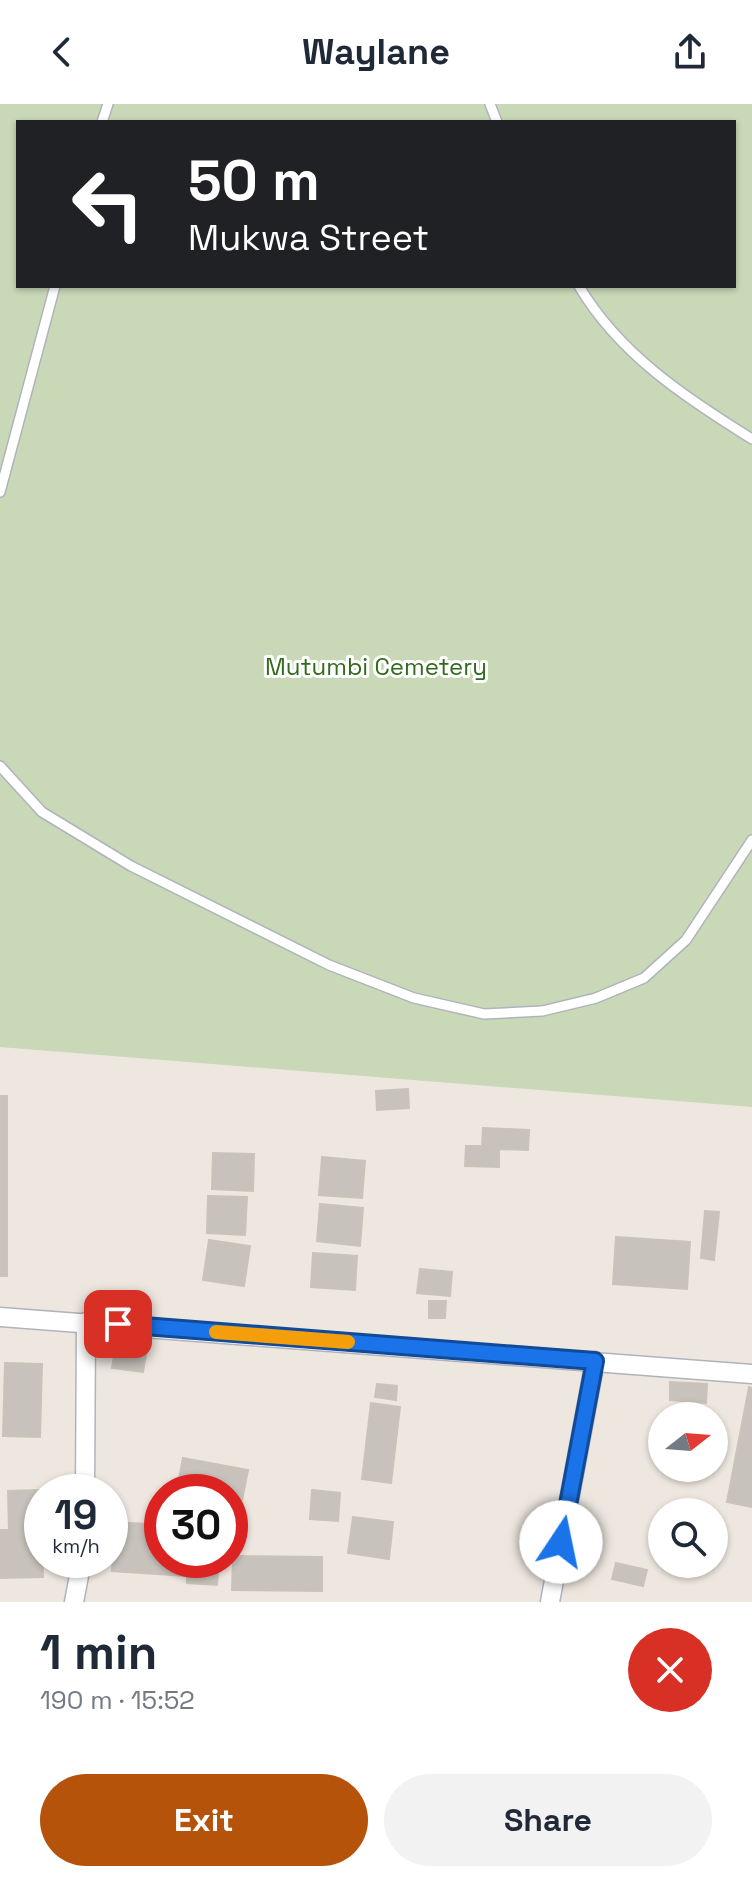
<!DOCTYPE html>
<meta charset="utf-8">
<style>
:root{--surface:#fff;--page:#f2f2f3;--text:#1f2937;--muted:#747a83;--accent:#b45309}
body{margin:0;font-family:"Space Grotesk",sans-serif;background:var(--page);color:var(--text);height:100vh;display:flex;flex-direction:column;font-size:30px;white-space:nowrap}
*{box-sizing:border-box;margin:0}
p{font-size:26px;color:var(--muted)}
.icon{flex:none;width:44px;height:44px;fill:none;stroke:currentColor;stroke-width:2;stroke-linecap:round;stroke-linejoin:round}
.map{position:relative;height:1498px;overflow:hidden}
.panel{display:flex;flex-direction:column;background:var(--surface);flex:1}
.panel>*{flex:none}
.banner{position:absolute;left:16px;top:16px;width:720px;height:168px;border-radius:0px;box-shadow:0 2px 6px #0004;background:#202124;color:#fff;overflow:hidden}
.needle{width:52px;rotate:73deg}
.tools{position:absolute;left:648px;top:1298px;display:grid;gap:16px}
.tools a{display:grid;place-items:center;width:80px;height:80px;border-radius:50%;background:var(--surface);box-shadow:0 2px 6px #0004;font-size:40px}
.speed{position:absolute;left:24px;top:1370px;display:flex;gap:16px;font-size:40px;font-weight:700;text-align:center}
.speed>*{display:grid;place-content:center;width:104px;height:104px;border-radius:50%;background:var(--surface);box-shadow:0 2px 6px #0004;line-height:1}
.speed small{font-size:20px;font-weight:400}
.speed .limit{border:12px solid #d22;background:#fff;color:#111}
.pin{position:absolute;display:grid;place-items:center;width:68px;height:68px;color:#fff;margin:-34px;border-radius:16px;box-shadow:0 4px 12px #0006}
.me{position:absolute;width:88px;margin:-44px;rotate:11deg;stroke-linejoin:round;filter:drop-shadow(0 0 6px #0008)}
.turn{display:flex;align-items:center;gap:28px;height:168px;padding:0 40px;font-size:36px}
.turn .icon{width:104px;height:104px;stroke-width:2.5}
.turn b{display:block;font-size:56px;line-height:68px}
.round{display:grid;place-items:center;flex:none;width:84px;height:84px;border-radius:42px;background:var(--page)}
.headline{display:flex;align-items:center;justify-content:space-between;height:136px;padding:0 40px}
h1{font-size:48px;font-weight:700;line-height:60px}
.button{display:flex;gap:16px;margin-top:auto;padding:16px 40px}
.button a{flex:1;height:92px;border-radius:48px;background:var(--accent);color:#fff;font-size:32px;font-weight:700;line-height:92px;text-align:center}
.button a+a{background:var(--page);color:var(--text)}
header{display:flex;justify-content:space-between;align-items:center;height:104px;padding:0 40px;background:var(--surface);font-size:36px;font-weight:700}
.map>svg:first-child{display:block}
.cemetery{fill:#c9d8b7;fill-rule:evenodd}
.building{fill:#c7c2bb;stroke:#cac3b9;stroke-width:2}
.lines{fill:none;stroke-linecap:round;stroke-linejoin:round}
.service-casing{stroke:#b0b3bd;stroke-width:12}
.minor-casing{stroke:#b0b3bd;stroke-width:21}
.service{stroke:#fff;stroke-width:9}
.minor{stroke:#fff;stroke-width:18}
.route-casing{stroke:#114b97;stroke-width:20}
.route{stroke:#1a73e8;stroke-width:14}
.slow{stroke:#f59e0b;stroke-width:14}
.labels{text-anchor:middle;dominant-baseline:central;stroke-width:6;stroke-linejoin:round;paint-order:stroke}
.park-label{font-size:24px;fill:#316b1c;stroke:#fff}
</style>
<header><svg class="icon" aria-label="back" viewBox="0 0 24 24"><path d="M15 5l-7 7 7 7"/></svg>Waylane<svg class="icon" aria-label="share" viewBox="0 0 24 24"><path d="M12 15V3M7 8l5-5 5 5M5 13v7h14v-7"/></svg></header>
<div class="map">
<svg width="752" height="1498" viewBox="0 0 752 1498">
<rect width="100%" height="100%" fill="#eee7e0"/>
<path class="cemetery" d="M0,0H752V1003L0,943ZM18,18H734V182H18Z"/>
<g class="building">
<polygon points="408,985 409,1004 377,1006 376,987"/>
<rect x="0" y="992" width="7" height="180"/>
<polygon points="483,1024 529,1026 528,1046 499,1045 499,1063 465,1062 466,1042 482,1042"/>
<polygon points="213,1049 254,1050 253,1087 212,1085"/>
<polygon points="322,1053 365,1057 362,1094 319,1091"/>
<polygon points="208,1092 247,1093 245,1131 207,1129"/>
<polygon points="320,1100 363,1104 360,1142 317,1137"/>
<polygon points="705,1107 719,1108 714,1156 701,1154"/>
<polygon points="616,1133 690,1138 687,1185 613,1180"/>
<polygon points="209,1136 250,1142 244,1182 203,1176"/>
<polygon points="313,1149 357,1152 355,1186 311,1183"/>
<polygon points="420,1165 452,1168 450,1192 417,1189"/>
<polygon points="429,1197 446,1197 445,1214 429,1214"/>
<polygon points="115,1246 146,1250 143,1268 112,1264"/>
<polygon points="5,1259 42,1260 40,1333 3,1332"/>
<polygon points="670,1278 707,1280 706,1299 670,1296"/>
<polygon points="377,1280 397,1282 396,1296 375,1293"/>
<polygon points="749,1283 752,1284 752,1403 727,1398"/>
<polygon points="371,1299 400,1303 391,1379 362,1375"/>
<polygon points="183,1354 248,1366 242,1396 230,1394 230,1388 195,1388 177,1385"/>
<polygon points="40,1386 43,1473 0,1474 0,1426 9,1426 8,1387"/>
<polygon points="312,1386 340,1389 338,1417 310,1415"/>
<polygon points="353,1413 393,1418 389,1455 348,1449"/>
<polygon points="115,1418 162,1421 162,1456 219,1456 217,1481 187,1479 187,1472 112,1467"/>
<polygon points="233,1452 322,1453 322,1487 232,1486"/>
<polygon points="616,1459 647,1466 643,1482 612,1475"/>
</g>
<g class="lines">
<g class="service-casing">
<g id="service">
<polyline points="490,0 497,18"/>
<polyline points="102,18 108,0"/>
<path d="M579,182C619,250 686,294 752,335"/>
<polyline points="0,388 55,182"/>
<polyline points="0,662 42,708 131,762 329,861 414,894 484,910 542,907 596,894 644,874 686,836 752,736"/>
</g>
</g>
<g class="minor-casing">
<g id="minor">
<polyline points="0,1213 752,1270"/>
<polyline points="85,1388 86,1218"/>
<polyline points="74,1498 82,1456"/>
<polyline points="550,1498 595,1257"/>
</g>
</g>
<use href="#service" class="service"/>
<use href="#minor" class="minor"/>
</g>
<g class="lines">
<g class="route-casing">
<polyline id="route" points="118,1220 595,1257 561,1438"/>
</g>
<use href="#route" class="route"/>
<polyline class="slow" points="216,1228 348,1238"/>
</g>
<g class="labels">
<g class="park-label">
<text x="376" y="562">Mutumbi Cemetery</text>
</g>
</g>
</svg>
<div class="tools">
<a><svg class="needle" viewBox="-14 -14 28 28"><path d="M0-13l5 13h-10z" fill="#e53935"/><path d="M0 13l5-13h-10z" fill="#747a83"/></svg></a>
<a><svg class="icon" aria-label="search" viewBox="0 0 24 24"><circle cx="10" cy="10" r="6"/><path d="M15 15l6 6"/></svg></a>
</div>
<div class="speed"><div>19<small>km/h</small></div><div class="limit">30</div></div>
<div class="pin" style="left:118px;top:1220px;background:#d93025"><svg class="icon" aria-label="arrive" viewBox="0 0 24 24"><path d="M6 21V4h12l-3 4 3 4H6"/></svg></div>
<svg class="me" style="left:561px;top:1438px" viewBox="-20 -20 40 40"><circle r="19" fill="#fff"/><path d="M0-13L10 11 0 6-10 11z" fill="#1a73e8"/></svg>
<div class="banner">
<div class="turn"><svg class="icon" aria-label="left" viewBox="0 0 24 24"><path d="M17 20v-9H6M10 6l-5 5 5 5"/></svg><div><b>50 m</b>Mukwa Street</div></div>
</div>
</div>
<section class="panel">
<div class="headline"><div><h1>1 min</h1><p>190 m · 15:52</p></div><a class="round" style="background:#d93025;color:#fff"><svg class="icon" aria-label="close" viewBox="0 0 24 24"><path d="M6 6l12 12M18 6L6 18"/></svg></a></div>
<div class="button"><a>Exit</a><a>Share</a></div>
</section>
